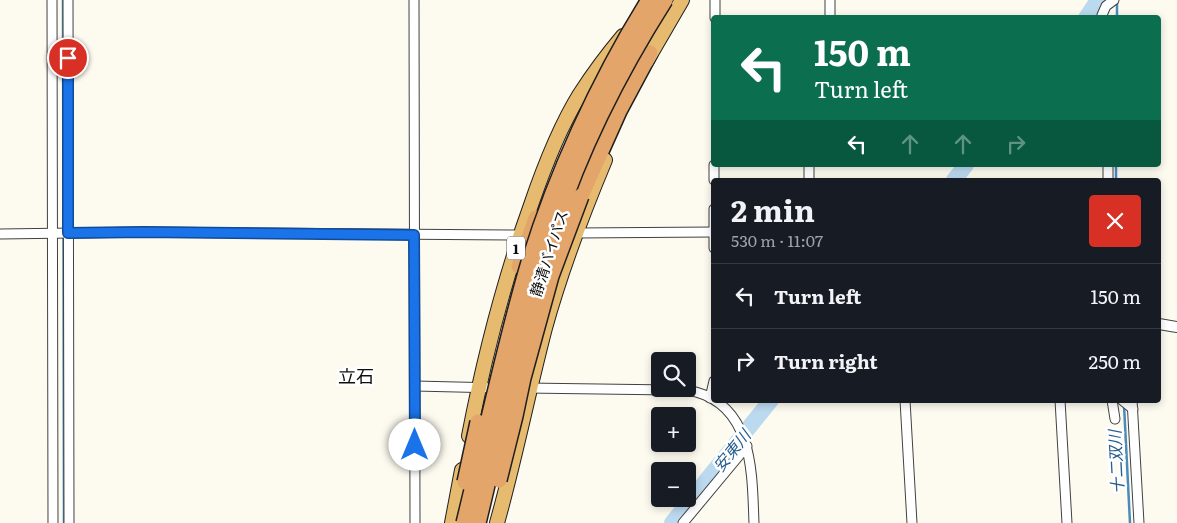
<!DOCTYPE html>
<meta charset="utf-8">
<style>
:root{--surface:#171b24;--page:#20242c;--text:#f1f3f6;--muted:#9ea1a6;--line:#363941}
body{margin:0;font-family:Literata,"Noto Sans JP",serif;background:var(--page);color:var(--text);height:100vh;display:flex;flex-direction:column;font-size:19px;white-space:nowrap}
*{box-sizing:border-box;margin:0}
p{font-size:16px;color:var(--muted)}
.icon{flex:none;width:28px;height:28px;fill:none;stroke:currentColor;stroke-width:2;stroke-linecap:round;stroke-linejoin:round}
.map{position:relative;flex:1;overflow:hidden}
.sheet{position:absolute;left:711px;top:178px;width:450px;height:225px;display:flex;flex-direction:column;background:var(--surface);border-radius:5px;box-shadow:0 2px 8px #0003}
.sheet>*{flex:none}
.banner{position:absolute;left:711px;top:15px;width:450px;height:152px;border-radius:5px;box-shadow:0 2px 8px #0003;background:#0b6e4f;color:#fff;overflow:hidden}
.fabs{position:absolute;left:651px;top:352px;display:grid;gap:10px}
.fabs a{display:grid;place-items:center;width:45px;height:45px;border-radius:5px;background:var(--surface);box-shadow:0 2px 8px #0003;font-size:25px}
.pin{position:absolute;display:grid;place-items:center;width:42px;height:42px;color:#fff;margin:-21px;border:2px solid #fff;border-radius:50%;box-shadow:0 1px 5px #0007}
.me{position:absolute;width:55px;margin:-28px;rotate:0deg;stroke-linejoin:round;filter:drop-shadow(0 0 4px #0008)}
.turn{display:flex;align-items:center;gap:18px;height:105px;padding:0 20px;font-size:22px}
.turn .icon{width:65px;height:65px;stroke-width:2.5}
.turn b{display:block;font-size:35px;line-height:42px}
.lanes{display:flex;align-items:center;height:48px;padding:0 20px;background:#0003;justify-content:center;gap:25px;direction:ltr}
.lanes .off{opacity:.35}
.round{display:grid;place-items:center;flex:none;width:52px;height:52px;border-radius:5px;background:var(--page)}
.headline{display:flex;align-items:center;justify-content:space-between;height:85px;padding:0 20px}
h1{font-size:30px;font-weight:700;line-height:38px}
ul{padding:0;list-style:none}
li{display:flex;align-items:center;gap:15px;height:65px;padding:0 20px;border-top:1px solid var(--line)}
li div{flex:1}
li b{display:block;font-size:19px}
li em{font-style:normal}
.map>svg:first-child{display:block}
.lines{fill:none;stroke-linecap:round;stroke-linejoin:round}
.stream{stroke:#4a8bbd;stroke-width:2.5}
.river{stroke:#bbd9ef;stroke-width:16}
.minor-casing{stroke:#414141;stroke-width:11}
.tertiary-casing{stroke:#414141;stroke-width:12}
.trunk-casing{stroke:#1f1f1f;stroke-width:16}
.motorway-casing{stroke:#1f1f1f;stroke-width:18}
.minor{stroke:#fff;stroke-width:9}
.tertiary{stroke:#fff;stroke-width:10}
.trunk{stroke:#e6ba6f;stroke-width:14}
.motorway{stroke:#e3a569;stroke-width:15}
.motorway-bridge-casing{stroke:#1f1f1f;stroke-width:18;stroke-linecap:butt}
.motorway-bridge{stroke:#e3a569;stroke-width:15}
.route-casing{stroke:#114b97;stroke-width:12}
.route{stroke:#1a73e8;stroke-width:9}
.labels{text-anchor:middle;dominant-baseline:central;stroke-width:5;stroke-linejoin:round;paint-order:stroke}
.shield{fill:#fff;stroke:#565656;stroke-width:1}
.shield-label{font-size:14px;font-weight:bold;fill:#0e0e0e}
.street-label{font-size:15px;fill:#0e0e0e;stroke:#fff}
.water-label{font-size:16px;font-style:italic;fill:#265e90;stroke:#fff}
.quarter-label{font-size:18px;fill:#0e0e0e;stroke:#fff}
</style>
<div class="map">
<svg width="1177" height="523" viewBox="0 0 1177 523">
<rect width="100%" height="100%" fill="#fdfbf0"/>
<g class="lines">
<g class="stream">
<polyline points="63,0 64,523"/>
<polyline points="1117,18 1117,2"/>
<polyline points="1116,165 1116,180"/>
<polyline points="1124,405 1130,523"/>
</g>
<g class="river">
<polyline points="1086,18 1098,0"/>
<polyline points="954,180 966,165"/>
<polyline points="672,523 771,400"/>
</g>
<g class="minor-casing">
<g id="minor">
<polyline points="52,0 53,523"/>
<polyline points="68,0 69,523"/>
<polyline points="414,0 415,523"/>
<polyline points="830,0 830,18"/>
<polyline points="715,18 715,0"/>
<polyline points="1103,18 1102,15 1106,6 1114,0"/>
<polyline points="809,165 809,180"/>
<polyline points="1108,165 1108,180"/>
<polyline points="714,180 714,165"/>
<polyline points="714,209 714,248"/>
<polyline points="576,233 714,232"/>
<polyline points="0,234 144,232 520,235"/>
<polyline points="415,386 498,388"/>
<path d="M526,388L672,390C680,390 688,390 696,392C754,408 752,475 754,523"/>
<polyline points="710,398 714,381"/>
<polyline points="905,400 912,523"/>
<polyline points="1060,400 1067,523"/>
<polyline points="1112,400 1115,419"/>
<polyline points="1122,400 1133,409"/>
<polyline points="1132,400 1139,523"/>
<polyline points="683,523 747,446"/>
</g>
</g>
<g class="tertiary-casing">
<polyline id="tertiary" points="1159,324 1177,327"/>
</g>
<g class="trunk-casing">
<g id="trunk">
<polyline points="646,62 682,0"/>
<path d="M469,436C484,358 504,280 531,205C544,167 559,128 580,94C593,74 607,55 623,36"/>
<polyline points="452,523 462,470"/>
<path d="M497,523C515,459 528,393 545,328C561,270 582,215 605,160"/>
</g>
</g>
<g class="motorway-casing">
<g id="motorway">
<polyline points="581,196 619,111 650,53"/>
<polyline points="519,266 536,218"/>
</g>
</g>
<use href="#minor" class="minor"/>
<use href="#tertiary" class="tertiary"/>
<use href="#trunk" class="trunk"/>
<use href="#motorway" class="motorway"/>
<g class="motorway-bridge-casing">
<g id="motorway-bridge">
<polyline points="499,480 515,416 523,378 551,276 581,196"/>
<polyline points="465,482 478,422"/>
<path d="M464,523C485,438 503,352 527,269C554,178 599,80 649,0"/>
<path d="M478,523C502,424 522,324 555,227C581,147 620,71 665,0"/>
</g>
</g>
<use href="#motorway-bridge" class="motorway-bridge"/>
</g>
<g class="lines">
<g class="route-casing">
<polyline id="route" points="68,58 68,233 144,232 414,235 415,445"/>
</g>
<use href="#route" class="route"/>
</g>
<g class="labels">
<rect class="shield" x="507" y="236.5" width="18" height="23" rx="4"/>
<g class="shield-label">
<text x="516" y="248">1</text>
</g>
<g class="street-label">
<text transform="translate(548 253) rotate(-72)">静清バイパス</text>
</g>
<g class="water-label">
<text transform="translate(731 450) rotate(-51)">安東川</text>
<text transform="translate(1115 462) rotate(-93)">十二双川</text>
</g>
<g class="quarter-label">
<text x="356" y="375">立石</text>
</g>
</g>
</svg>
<div class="fabs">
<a><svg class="icon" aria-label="search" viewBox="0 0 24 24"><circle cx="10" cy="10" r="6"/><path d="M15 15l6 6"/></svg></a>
<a>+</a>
<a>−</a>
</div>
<div class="pin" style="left:68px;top:58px;background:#d93025"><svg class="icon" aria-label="arrive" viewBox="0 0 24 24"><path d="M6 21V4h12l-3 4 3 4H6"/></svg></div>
<svg class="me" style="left:415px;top:445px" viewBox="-20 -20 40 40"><circle r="19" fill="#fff"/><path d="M0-13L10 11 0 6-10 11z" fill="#1a73e8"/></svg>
<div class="banner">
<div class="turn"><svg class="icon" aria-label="left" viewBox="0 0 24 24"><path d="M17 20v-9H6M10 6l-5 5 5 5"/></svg><div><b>150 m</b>Turn left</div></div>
<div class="lanes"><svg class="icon" aria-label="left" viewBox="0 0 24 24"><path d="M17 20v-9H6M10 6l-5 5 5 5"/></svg><svg class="icon off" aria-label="ahead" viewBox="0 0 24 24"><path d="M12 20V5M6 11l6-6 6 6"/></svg><svg class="icon off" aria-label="ahead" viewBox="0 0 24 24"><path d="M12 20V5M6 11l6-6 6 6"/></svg><svg class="icon off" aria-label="right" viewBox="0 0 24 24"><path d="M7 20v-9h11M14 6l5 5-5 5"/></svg></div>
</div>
<section class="sheet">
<div class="headline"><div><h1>2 min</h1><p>530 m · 11:07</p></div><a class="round" style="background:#d93025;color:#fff"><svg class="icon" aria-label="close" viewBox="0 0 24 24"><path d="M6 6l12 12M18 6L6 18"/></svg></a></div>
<ul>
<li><svg class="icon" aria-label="left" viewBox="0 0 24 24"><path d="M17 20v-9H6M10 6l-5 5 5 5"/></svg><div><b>Turn left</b></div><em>150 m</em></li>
<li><svg class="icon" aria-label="right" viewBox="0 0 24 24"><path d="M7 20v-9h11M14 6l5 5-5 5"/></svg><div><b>Turn right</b></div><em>250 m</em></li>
</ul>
</section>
</div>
